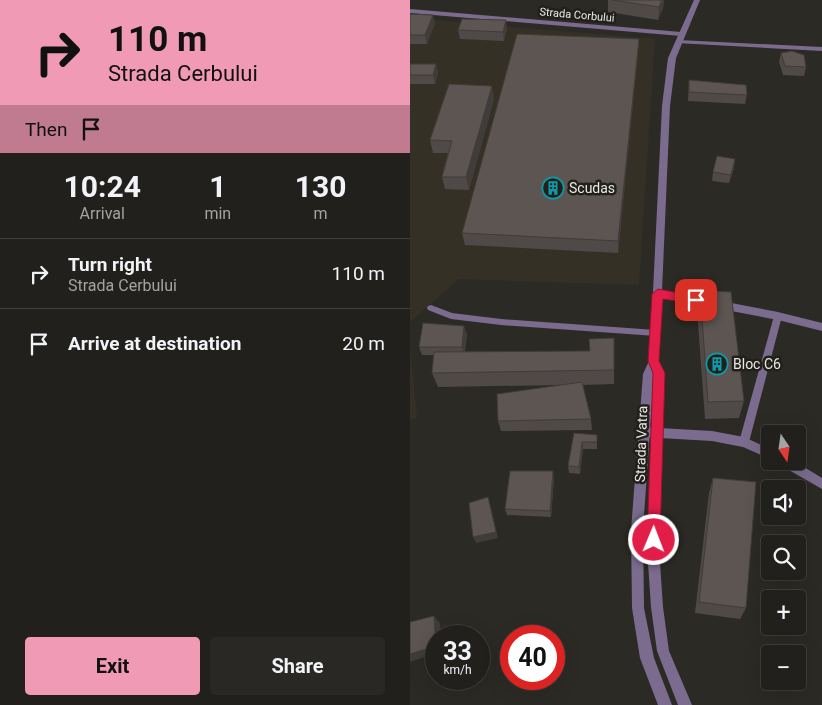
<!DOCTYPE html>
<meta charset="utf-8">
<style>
:root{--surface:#21201c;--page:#292825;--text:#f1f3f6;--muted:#a2a3a3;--line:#3e3e3b;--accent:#f09ab5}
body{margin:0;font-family:Roboto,sans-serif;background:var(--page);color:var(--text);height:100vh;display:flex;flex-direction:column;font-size:19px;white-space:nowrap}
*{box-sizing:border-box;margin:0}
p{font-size:16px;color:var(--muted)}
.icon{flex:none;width:28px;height:28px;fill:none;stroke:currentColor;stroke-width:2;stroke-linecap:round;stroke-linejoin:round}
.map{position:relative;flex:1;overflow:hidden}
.drawer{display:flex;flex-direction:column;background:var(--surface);width:410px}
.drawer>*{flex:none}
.guide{background:#f09ab5;color:#111;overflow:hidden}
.needle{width:32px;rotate:167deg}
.buttons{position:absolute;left:351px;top:425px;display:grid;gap:10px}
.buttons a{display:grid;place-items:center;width:45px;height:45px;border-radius:5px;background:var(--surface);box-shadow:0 5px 20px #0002,0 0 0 1px var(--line);font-size:25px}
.speed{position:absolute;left:15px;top:625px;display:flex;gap:10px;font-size:25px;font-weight:700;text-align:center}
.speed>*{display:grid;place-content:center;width:65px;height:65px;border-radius:50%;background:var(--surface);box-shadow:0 5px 20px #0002,0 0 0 1px var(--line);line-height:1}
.speed small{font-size:12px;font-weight:400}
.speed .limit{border:8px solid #d22;background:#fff;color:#111}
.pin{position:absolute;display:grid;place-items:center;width:42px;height:42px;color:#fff;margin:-21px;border-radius:10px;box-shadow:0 2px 8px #0006}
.me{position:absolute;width:55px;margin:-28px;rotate:1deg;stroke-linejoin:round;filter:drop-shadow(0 0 4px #0008)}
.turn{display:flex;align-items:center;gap:18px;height:105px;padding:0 25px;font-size:22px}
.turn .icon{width:65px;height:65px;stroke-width:2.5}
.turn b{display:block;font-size:35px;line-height:42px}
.then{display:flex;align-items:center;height:48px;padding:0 25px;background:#0003;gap:10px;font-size:19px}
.eta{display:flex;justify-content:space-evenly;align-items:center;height:85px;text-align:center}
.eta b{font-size:30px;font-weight:700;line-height:35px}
.button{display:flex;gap:10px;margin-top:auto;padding:10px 25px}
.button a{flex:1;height:58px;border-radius:5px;background:var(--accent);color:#111;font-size:20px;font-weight:700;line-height:58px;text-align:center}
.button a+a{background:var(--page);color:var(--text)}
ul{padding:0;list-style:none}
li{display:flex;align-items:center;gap:15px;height:70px;padding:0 25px;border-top:1px solid var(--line)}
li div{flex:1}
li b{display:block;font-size:19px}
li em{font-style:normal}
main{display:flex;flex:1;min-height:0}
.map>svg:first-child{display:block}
.built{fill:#353025}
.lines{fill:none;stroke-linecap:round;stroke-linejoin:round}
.service{fill:#7b6c8f;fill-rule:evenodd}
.minor{fill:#7b6c8f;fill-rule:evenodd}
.tertiary{fill:#7b6c8f;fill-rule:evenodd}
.wall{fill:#4f4947}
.shaded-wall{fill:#403c39}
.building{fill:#5c5552;stroke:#403c39}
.route{fill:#e11d48;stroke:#92132f}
.labels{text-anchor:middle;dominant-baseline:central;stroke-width:5;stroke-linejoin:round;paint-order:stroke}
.far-street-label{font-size:11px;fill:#eae8e5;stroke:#22201b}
.poi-label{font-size:14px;fill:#eae8e5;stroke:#22201b;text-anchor:start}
.street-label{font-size:14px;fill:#eae8e5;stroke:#22201b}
</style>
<main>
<section class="drawer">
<div class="guide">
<div class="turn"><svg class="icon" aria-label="right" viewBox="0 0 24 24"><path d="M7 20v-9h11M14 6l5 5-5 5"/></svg><div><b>110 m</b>Strada Cerbului</div></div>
<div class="then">Then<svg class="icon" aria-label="arrive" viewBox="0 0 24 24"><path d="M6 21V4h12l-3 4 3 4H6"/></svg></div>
</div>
<div class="eta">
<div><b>10:24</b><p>Arrival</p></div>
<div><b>1</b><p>min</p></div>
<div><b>130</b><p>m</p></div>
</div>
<ul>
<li><svg class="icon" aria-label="right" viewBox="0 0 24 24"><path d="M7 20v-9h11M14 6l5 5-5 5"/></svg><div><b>Turn right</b><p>Strada Cerbului</p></div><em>110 m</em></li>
<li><svg class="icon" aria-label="arrive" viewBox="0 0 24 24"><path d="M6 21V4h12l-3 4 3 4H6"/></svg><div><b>Arrive at destination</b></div><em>20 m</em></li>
</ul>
<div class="button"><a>Exit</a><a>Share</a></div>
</section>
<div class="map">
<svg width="412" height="705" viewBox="0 0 412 705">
<rect width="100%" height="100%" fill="#2c2a25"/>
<g class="built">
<polygon points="0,18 245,39 229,285 49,279 0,322"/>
<polygon points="0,347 7,418 0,420"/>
</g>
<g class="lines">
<g class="service">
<polygon points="21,305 42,313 91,319 246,330 249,331 250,333 249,335 246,336 91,325 41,319 18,310 17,308 18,306"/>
<polygon points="368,313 372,316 339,442 337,445 334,446 331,445 329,442 364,316"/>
</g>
<g class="minor">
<polygon points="0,9 271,32 274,34 271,36 0,13"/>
<polygon points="268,40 412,47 412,51 266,43 265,42"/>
<polygon points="248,289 368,312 412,323 412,331 368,320 248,297 243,293"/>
<polygon points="232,427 302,431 334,437 360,449 360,459 333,447 302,441 232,437 228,435 227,432 228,429"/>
<polygon points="369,461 384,461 412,478 412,489 370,465"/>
</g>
<polygon class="tertiary" points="284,0 290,0 266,58 260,106 249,361 254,373 249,548 253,607 259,651 282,705 268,705 247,651 241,607 237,548 244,373 233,530 234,608 244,658 262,705 248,705 230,658 222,608 221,530 233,374 239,361 241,333 252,106 258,58"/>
</g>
<g class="wall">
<polygon points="198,0 254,0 253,8 248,20 198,12"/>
<polygon points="0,14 25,23 17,44 0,44"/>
<polygon points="97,29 94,41 50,39 48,30"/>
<polygon points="228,52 208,253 55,245 52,233"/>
<polygon points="371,53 396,67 394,76 373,75 369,62"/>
<polygon points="0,64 26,64 28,73 25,84 0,84"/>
<polygon points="279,80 337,95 335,104 278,101"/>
<polygon points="84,99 59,190 35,189 32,177 38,153 23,153 20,140"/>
<polygon points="324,168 319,183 302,181 303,172"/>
<polygon points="290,290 334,401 329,418 295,419 287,310"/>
<polygon points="57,334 55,352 180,351 204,338 204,384 173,385 181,419 182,430 91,431 88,421 153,385 28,387 22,373 24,355 12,355 9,347"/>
<polygon points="164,433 187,435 187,449 173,449 170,474 159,473 158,466"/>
<polygon points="144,477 141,517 97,515 95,509"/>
<polygon points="303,478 336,608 330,619 285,613 299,493"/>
</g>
<g class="shaded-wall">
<polygon points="252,0 254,0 253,8 248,20 249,7"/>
<polygon points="23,15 25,23 17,44 15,35"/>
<polygon points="96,20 97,29 94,41 93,32"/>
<polygon points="229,39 228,52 208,253 208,241"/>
<polygon points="26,64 28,73 25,84 23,75"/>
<polygon points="82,86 84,99 59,190 56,177"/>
<polygon points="325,159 324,168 319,183"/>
<polygon points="54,326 57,334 54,355 52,347"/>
<polygon points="172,442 173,449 170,474 169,467"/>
<polygon points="143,471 144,477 141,517 140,511"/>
<polygon points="78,497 80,503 88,538 66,543 63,537"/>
<polygon points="24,616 30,623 31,636 26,636"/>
<polygon points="26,646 26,653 0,662 0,654"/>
</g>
<g class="building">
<polygon points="202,0 252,0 249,7"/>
<polygon points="0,14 23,15 15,35 0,35"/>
<polygon points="52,19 96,20 93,32 48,30"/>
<polygon points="107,34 229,39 208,241 52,233"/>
<polygon points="382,51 394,55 396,67 375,66 371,53"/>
<polygon points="0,64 26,64 23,75 0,75"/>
<polygon points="279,80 336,85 337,95 279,92"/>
<polygon points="39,84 82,86 56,177 32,177 42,141 20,140"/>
<polygon points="307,156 325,159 321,175 303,172"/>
<polygon points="290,290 321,292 334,401 298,402"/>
<polygon points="13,323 54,326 52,347 9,347"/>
<polygon points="204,338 204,370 22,373 24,352 180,351 179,339"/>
<polygon points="172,382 181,419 88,421 87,394"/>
<polygon points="164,433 187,435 187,442 172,442 169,467 158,466"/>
<polygon points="100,471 143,471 140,511 95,509"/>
<polygon points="303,478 346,482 336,608 289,602"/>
<polygon points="78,497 86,532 63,537 59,503"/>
<polygon points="24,616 26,646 0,654 0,622"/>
</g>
<polygon class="route" points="248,289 286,296 291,300 286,304 253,299 249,361 255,373 250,540 248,544 244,546 239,544 237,540 243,373 238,361 242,294"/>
<defs>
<g id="building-ring" transform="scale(1.125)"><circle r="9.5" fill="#22201b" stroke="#0f9aa8" stroke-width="1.5"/><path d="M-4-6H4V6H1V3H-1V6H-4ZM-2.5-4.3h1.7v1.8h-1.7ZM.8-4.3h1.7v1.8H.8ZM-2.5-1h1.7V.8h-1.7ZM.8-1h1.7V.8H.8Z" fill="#0f9aa8"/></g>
</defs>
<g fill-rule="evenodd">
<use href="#building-ring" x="143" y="188"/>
<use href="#building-ring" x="307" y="364"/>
</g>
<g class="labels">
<g class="far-street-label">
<text transform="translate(167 15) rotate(5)">Strada Corbului</text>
</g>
<g class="poi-label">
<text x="159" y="188">Scudas</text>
<text x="323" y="364">Bloc C6</text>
</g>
<g class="street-label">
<text transform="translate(231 444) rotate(-88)">Strada Vatra</text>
</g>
</g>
</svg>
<div class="buttons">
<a><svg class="needle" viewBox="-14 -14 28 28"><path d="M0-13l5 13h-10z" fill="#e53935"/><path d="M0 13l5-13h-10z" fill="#a2a3a3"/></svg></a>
<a><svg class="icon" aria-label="sound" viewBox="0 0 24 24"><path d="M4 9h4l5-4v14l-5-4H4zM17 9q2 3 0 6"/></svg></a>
<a><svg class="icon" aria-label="search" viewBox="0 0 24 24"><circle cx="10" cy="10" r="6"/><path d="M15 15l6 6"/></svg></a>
<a>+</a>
<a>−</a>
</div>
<div class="speed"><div>33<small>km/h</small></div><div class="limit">40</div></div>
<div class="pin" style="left:286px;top:300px;background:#d93025"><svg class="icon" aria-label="arrive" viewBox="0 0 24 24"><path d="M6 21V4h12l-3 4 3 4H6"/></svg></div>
<svg class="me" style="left:244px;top:540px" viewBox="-20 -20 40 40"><circle r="17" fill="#e11d48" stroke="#fff" stroke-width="3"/><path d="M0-11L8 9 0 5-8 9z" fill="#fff"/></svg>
</div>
</main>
